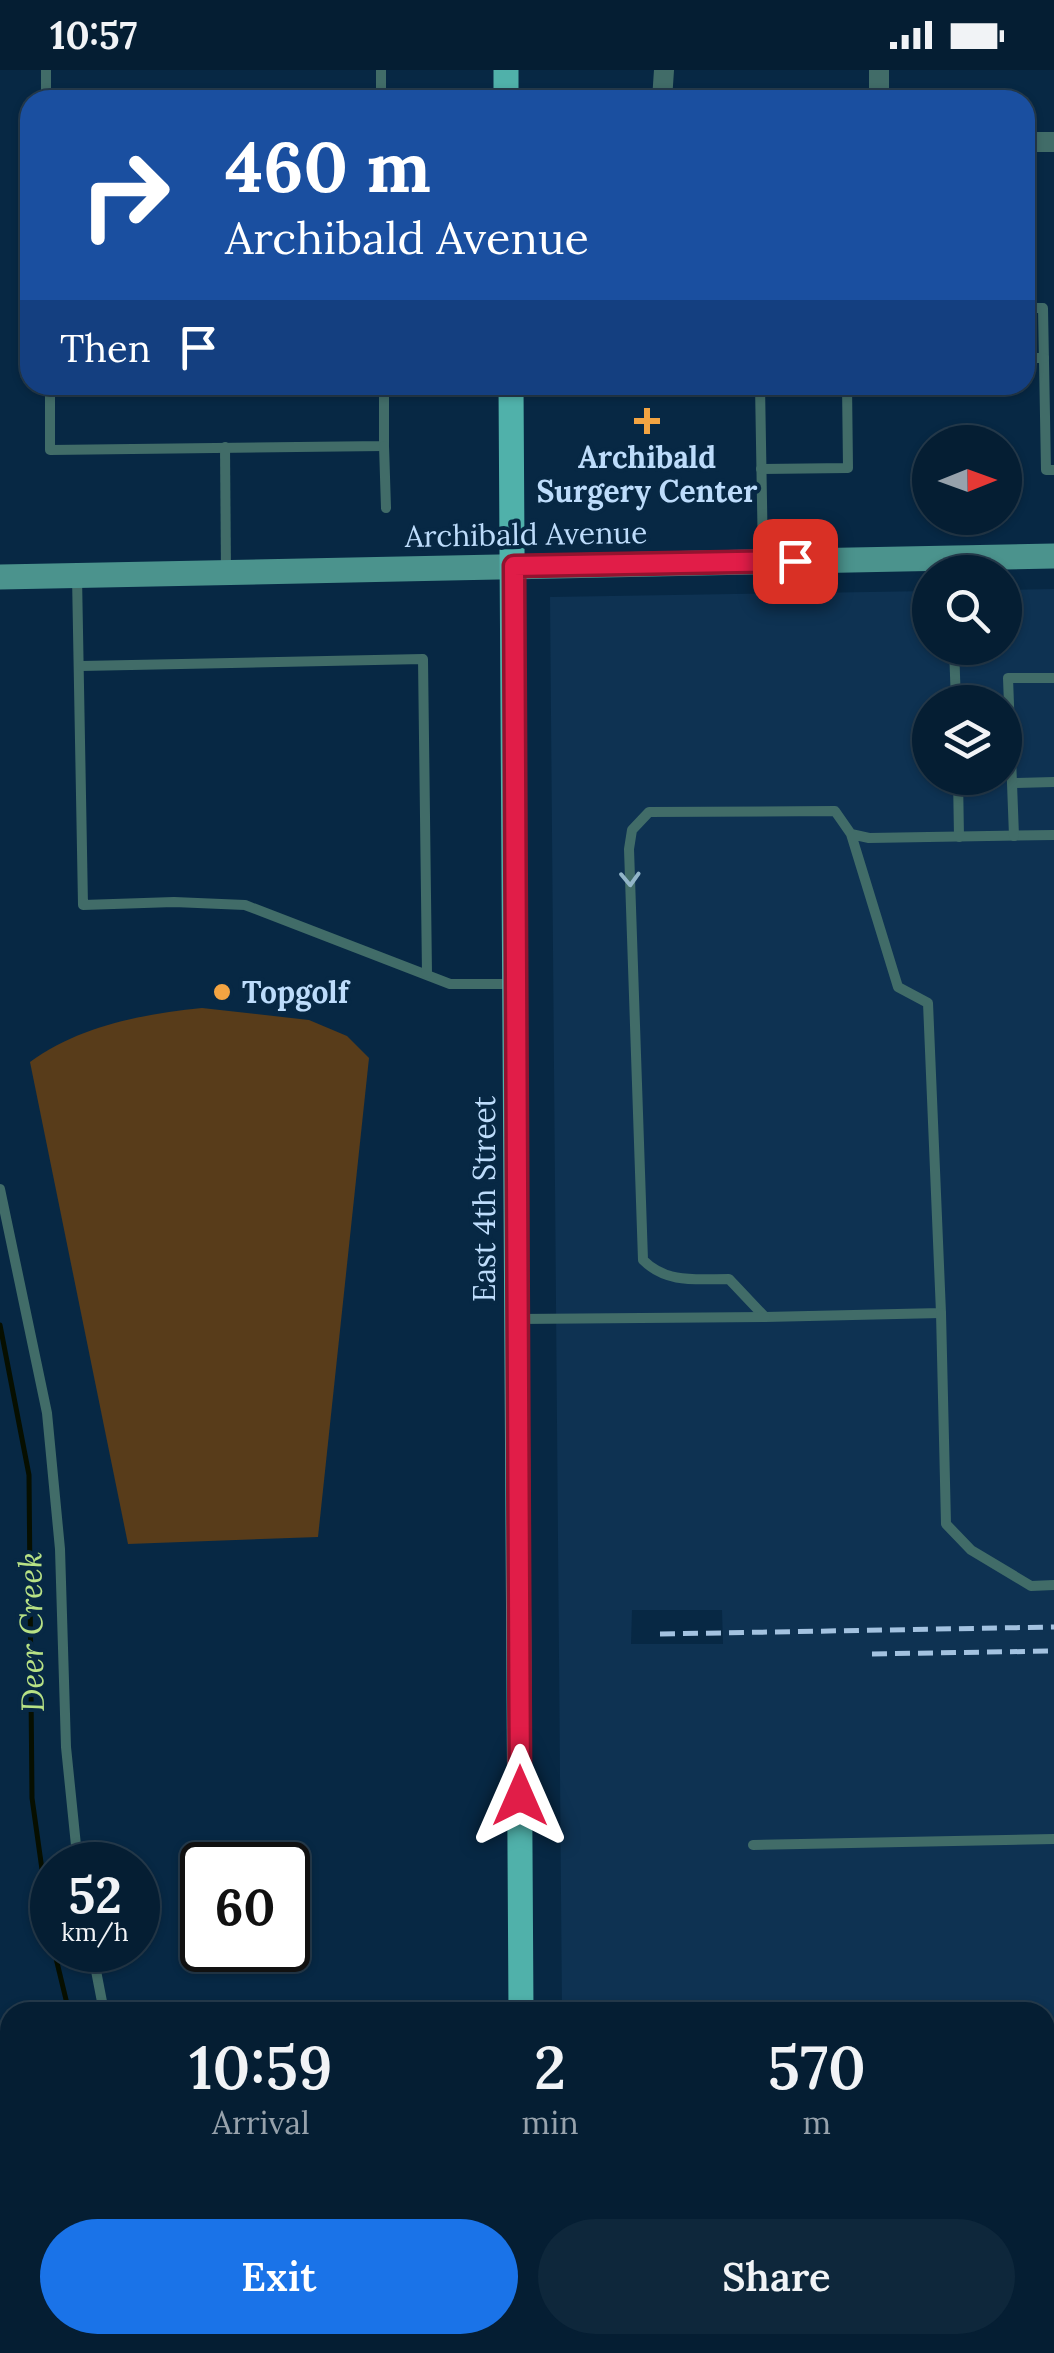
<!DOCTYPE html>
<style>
:root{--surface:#051e33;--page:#0e273b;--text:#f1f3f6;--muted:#97a2ac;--line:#263c4e;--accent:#1a73e8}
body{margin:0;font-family:Lora,serif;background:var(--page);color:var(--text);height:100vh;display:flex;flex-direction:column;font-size:38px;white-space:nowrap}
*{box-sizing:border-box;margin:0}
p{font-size:32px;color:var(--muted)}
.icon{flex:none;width:55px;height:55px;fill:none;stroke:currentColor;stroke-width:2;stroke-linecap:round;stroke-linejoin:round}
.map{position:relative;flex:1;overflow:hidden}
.panel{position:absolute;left:0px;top:1932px;width:1055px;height:352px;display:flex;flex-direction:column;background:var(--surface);border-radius:30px 30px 0 0;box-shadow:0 2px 8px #0004,0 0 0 2px var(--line)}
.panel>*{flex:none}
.banner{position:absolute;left:20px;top:20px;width:1015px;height:305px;border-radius:30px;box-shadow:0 2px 8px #0004,0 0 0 2px var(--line);background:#1a4fa0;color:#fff;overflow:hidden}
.needle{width:65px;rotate:89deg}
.fabs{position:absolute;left:912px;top:355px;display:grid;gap:20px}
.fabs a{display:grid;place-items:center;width:110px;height:110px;border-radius:50%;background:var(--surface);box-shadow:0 2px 8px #0004,0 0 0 2px var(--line);font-size:50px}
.speed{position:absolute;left:30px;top:1772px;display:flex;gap:20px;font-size:50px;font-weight:700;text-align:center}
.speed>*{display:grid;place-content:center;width:130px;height:130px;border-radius:50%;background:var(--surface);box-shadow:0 2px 8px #0004,0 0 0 2px var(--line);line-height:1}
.speed small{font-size:25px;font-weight:400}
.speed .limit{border:5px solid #111;border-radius:15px;background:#fff;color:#111}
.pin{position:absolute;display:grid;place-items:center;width:85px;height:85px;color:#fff;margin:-42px;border-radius:20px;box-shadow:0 5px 15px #0006}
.me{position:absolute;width:110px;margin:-55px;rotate:0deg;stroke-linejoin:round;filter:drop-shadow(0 0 8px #0008)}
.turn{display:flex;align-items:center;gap:35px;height:210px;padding:0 40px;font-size:45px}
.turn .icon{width:130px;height:130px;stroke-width:2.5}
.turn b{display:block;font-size:70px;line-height:85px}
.then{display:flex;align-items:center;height:95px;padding:0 40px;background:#0003;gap:20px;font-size:38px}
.eta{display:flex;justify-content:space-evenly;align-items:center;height:170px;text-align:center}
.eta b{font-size:60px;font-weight:600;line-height:70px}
.action{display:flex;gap:20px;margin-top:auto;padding:20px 40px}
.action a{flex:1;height:115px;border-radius:60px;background:var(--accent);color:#fff;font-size:40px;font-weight:600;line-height:115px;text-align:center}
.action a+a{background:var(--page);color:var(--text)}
.status{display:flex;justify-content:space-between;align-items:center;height:70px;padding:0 50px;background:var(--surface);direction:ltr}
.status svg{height:28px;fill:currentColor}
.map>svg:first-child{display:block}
.built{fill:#0e3252;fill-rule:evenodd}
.green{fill:#583c1a}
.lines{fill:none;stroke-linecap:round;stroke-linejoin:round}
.stream{stroke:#070f00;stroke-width:5}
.service{stroke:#416c68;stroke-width:10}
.minor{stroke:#416c68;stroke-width:20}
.secondary{stroke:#4b938d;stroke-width:25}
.primary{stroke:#50b1aa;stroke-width:25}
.rail{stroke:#a3c2e0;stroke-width:5;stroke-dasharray:15 8;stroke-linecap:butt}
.oneway{stroke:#92b5c8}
.route-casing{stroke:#92132f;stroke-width:25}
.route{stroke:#e11d48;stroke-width:18}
.poi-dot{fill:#f3a442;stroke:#072844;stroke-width:4}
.labels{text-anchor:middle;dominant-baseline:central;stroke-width:8;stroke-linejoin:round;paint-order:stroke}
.poi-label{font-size:30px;font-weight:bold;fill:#bddcfb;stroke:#072844}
.street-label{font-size:30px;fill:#bddcfb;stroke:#072844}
.water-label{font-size:32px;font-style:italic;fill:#b8e285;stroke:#072844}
</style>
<div class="status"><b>10:57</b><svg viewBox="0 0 49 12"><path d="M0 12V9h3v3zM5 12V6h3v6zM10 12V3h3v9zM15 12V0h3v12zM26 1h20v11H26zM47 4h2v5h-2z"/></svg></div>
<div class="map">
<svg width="1054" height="2283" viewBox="0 0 1054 2283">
<rect width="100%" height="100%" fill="#072844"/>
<path class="built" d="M1054,519V1962H1045V1942H562L550,527L930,521V578H1005V520ZM930,632H1005V708H930ZM722,1540L723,1574H631L632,1540Z"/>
<path class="green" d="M202,938L309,950L347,966L369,988L318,1467L128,1474L30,992C79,956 143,944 202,938Z"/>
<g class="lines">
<g class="stream">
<polyline points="0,1255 29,1405 32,1728 52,1871"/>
<polyline points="54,1880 69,1942"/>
<polyline points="213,2275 218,2283"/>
</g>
<g class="service">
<polyline points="46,0 46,30"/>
<polyline points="381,0 381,30"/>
<polyline points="1025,238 1043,238 1046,400 1054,400"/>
<polyline points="1025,288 1044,288"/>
<polyline points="50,315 50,380 384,376 384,315"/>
<polyline points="760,315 763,489"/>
<polyline points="384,376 386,438"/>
<polyline points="225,377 226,502"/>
<polyline points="761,399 848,398 847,315"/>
<polyline points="77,506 83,835 174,832 245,835 450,914 512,914"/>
<polyline points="954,578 956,632"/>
<polyline points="81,596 423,589 427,904"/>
<polyline points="958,708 959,767"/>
<polyline points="1013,713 1054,712"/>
<path d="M851,764L898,917L928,933L941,1243L765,1247L729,1209C697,1209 667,1214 643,1190L629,779L632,760L649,742L835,741L851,764L869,768L1054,765"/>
<polyline points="1014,766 1008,608 1054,608"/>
<polyline points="0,1119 47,1343 60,1479 66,1677 78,1795"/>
<polyline points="941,1243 946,1454 971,1480 1031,1516 1054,1515"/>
<polyline points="518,1249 765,1247"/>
<polyline points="753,1775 1054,1769"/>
<polyline points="92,1880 104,1942"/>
<polyline points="255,2275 261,2283"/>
<polyline points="584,2275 584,2283"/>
<polyline points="702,2275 709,2283"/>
</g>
<g class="minor">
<polyline points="879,0 879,30"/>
<polyline points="662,30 664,0"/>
<polyline points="1025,72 1054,72"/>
<polyline points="1045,1984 1054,1984"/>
</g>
<polyline class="secondary" points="0,507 1054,486"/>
<g class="primary">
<polyline points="506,0 506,30"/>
<polyline points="511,315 521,1942"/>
<polyline points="525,2275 525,2283"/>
</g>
<g class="rail">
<polyline points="660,1564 1054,1557"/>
<polyline points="872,1584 1054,1581"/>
</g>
</g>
<defs><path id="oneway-chevron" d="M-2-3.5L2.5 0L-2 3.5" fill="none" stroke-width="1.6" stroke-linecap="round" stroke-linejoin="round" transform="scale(2.5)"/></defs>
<use class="oneway" href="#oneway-chevron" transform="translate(630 809) rotate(88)"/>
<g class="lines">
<g class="route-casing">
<polyline id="route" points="520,1726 514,496 795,491"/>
</g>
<use href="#route" class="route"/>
</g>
<g class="poi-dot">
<path d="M642 336h10v10h10v10h-10v10h-10v-10h-10v-10h10z"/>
<circle cx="222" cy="922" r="10"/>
</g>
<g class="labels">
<g class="poi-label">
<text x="647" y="387">Archibald<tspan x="647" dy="34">Surgery Center</tspan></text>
<text x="242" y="922" text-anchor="start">Topgolf</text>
</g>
<g class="street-label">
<text transform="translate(526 464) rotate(-1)">Archibald Avenue</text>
<text transform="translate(484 1129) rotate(-90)">East 4th Street</text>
</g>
<g class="water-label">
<text transform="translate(31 1562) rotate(-91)">Deer Creek</text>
</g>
</g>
</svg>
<div class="fabs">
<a><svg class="needle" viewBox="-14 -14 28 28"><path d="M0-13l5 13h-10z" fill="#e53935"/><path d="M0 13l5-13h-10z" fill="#97a2ac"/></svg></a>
<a><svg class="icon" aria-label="search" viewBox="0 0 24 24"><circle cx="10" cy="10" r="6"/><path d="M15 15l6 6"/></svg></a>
<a><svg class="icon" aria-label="layers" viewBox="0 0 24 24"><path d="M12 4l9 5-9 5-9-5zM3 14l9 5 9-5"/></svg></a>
</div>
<div class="speed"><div>52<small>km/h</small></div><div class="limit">60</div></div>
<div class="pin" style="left:795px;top:491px;background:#d93025"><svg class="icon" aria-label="arrive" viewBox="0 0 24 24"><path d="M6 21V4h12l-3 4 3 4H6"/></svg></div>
<svg class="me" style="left:520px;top:1726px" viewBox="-20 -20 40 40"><path d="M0-17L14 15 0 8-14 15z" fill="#e11d48" stroke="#fff" stroke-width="4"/></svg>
<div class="banner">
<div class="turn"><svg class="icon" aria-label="right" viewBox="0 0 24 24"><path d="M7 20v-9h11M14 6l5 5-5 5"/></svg><div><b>460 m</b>Archibald Avenue</div></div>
<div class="then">Then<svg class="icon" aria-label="arrive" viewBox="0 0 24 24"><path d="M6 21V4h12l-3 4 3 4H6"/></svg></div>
</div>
<section class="panel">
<div class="eta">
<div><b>10:59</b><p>Arrival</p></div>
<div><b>2</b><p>min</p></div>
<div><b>570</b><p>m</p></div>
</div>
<div class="action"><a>Exit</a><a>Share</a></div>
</section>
</div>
